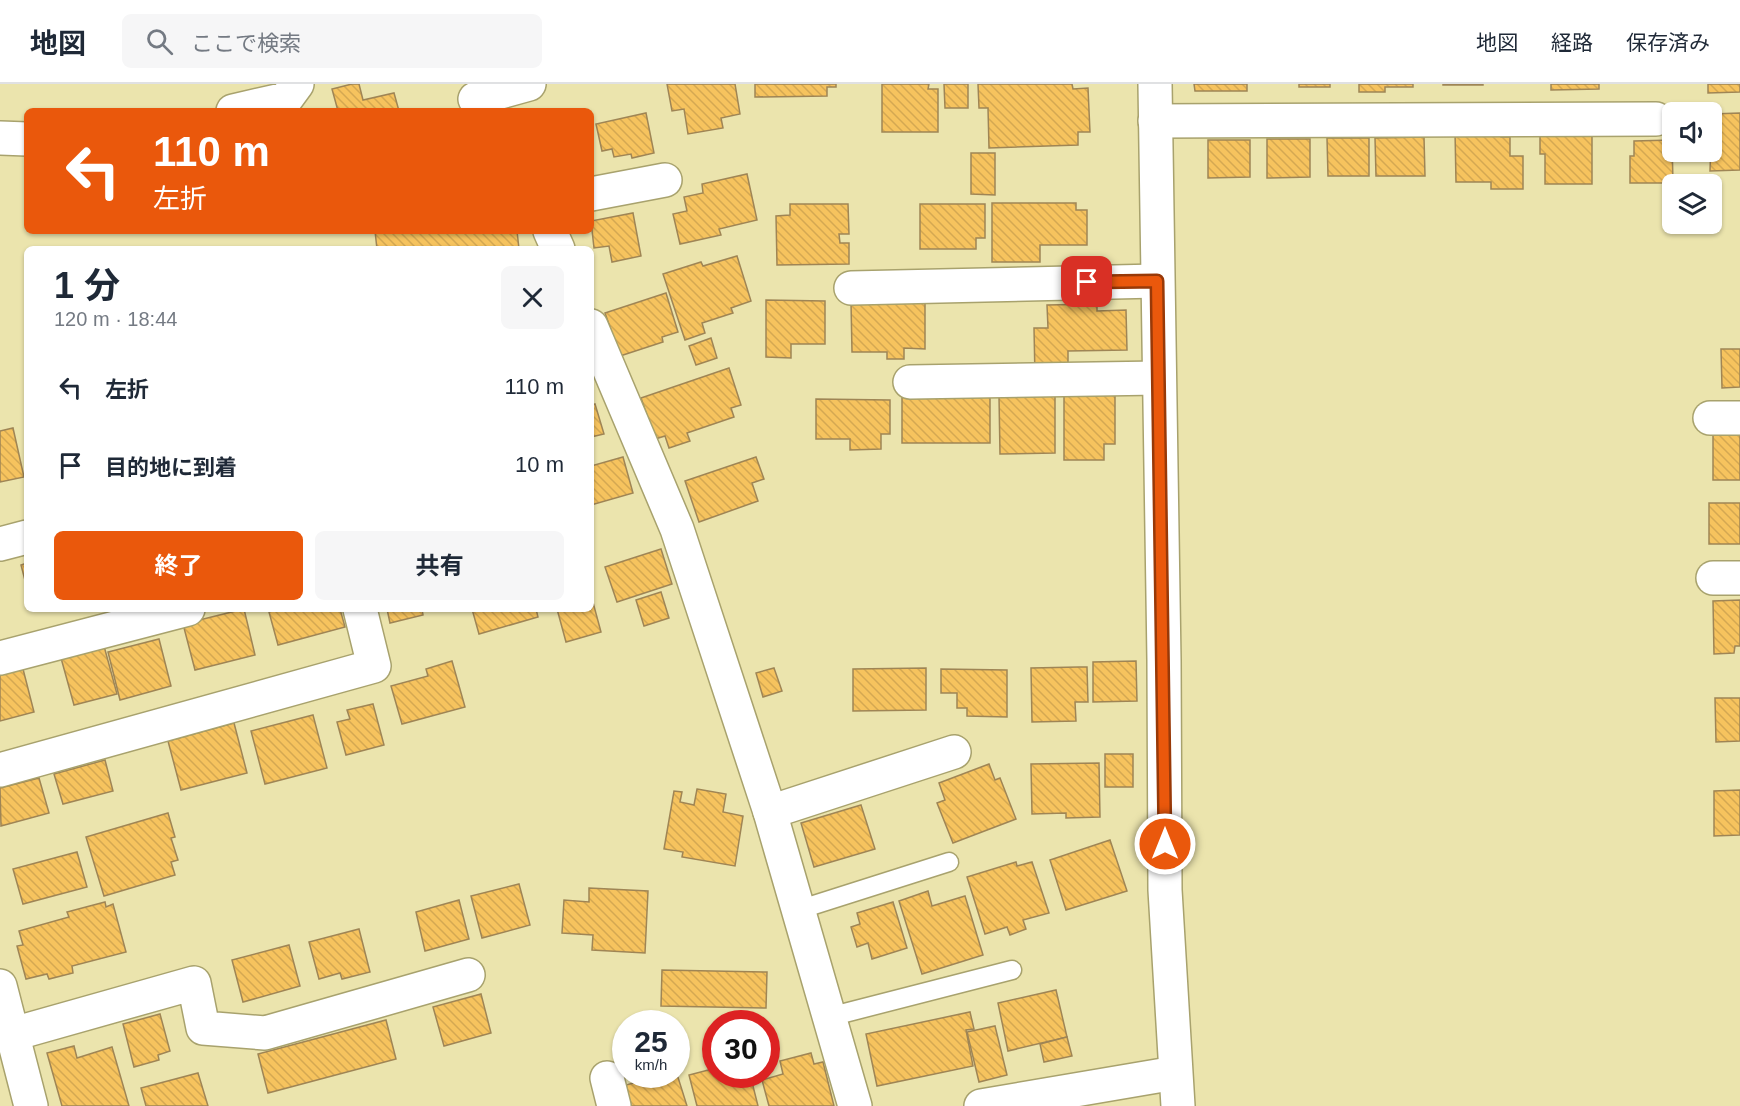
<!DOCTYPE html>
<html lang="ja">
<meta charset="utf-8">
<style>
:root{--surface:#fff;--page:#f6f6f7;--text:#1f2937;--muted:#747a83;--line:#e0e1e3;--accent:#ea580c}
body{margin:0;font-family:Helvetica,"Noto Sans JP",sans-serif;background:var(--page);color:var(--text);height:100vh;display:flex;flex-direction:column;font-size:22px;white-space:nowrap}
*{box-sizing:border-box;margin:0}
p{font-size:20px;color:var(--muted)}
.icon{flex:none;width:33px;height:33px;fill:none;stroke:currentColor;stroke-width:2;stroke-linecap:round;stroke-linejoin:round}
.map{position:relative;flex:1;overflow:hidden}
.drawer{position:absolute;left:24px;top:162px;width:570px;height:366px;display:flex;flex-direction:column;background:var(--surface);border-radius:9px;box-shadow:0 2px 4px #0004}
.drawer>*{flex:none}
.guide{position:absolute;left:24px;top:24px;width:570px;height:126px;border-radius:9px;box-shadow:0 2px 4px #0004;background:#ea580c;color:#fff;overflow:hidden}
.controls{position:absolute;left:1662px;top:18px;display:grid;gap:12px}
.controls a{display:grid;place-items:center;width:60px;height:60px;border-radius:9px;background:var(--surface);box-shadow:0 2px 4px #0004;font-size:30px}
.speed{position:absolute;left:612px;top:926px;display:flex;gap:12px;font-size:30px;font-weight:700;text-align:center}
.speed>*{display:grid;place-content:center;width:78px;height:78px;border-radius:50%;background:var(--surface);box-shadow:0 2px 4px #0004;line-height:1}
.speed small{font-size:15px;font-weight:400}
.speed .limit{border:9px solid #d22;background:#fff;color:#111}
.pin{position:absolute;display:grid;place-items:center;width:51px;height:51px;color:#fff;margin:-26px;border-radius:12px;box-shadow:0 3px 9px #0006}
.me{position:absolute;width:66px;margin:-33px;rotate:0deg;stroke-linejoin:round;filter:drop-shadow(0 0 4px #0008)}
.turn{display:flex;align-items:center;gap:21px;height:126px;padding:0 30px;font-size:27px}
.turn .icon{width:78px;height:78px;stroke-width:2.5}
.turn b{display:block;font-size:42px;line-height:51px}
.round{display:grid;place-items:center;flex:none;width:63px;height:63px;border-radius:9px;background:var(--page)}
.head{display:flex;align-items:center;justify-content:space-between;height:102px;padding:0 30px}
h1{font-size:36px;font-weight:700;line-height:45px}
.cta{display:flex;gap:12px;margin-top:auto;padding:12px 30px}
.cta a{flex:1;height:69px;border-radius:9px;background:var(--accent);color:#fff;font-size:24px;font-weight:700;line-height:69px;text-align:center}
.cta a+a{background:var(--page);color:var(--text)}
ul{padding:0;list-style:none}
li{display:flex;align-items:center;gap:18px;height:78px;padding:0 30px}
li div{flex:1}
li b{display:block;font-size:22px}
li em{font-style:normal}
header{display:flex;align-items:center;gap:36px;box-sizing:border-box;height:84px;padding:0 30px;background:var(--surface);border-bottom:2px solid var(--line)}
header strong{font-size:28px}
nav{display:flex;gap:33px;margin-inline-start:auto;font-size:21px}
.search{width:420px;height:54px;background:var(--page);display:flex;align-items:center;gap:15px;box-sizing:border-box;padding:0 21px;border-radius:9px;color:var(--muted);font-size:22px}
.map>svg:first-child{display:block}
.building{fill:url(#building-back-hatch);stroke:#9f8555;stroke-width:1.5}
.lines{fill:none;stroke-linecap:round;stroke-linejoin:round}
.service-casing{stroke:#a8a26d;stroke-width:21}
.minor-casing{stroke:#a8a26d;stroke-width:36}
.service{stroke:#fff;stroke-width:18}
.minor{stroke:#fff;stroke-width:33}
.route-casing{stroke:#983908;stroke-width:15}
.route{stroke:#ea580c;stroke-width:10}
</style>
<header>
<strong>地図</strong>
<div class="search"><svg class="icon" aria-label="search" viewBox="0 0 24 24"><circle cx="10" cy="10" r="6"/><path d="M15 15l6 6"/></svg>ここで検索</div>
<nav><a>地図</a><a>経路</a><a>保存済み</a></nav>
</header>
<div class="map">
<svg width="1740" height="1022" viewBox="0 0 1740 1022">
<defs>
<pattern id="building-back-hatch" width="6" height="6" patternUnits="userSpaceOnUse" patternTransform="scale(1.5)"><rect width="6" height="6" fill="#f6c35e"/><path d="M-1 5l2 2M0 0l6 6M5-1l2 2" fill="none" stroke="#d4a852"/></pattern>
</defs>
<rect width="100%" height="100%" fill="#ebe4ad"/>
<g class="building">
<polygon points="352,0 359,0 363,16 394,9 399,27 338,27 332,5"/>
<polygon points="667,0 735,0 740,30 721,34 723,44 688,50 684,25 672,27"/>
<polygon points="755,0 836,0 836,3 827,3 827,12 755,13"/>
<polygon points="882,0 929,0 928,5 938,5 938,48 882,48"/>
<polygon points="944,0 968,0 968,24 945,24"/>
<polygon points="978,0 1072,0 1073,5 1088,4 1090,48 1078,48 1078,61 989,64 988,24 979,24"/>
<polygon points="1194,0 1247,0 1247,7 1195,7"/>
<rect x="1299" y="0" width="31" height="3"/>
<polygon points="1359,0 1413,0 1413,3 1385,3 1385,8 1359,8"/>
<rect x="1443" y="0" width="40" height="1"/>
<polygon points="1551,0 1599,0 1599,5 1551,6"/>
<polygon points="1708,0 1740,0 1740,8 1708,9"/>
<polygon points="646,29 654,69 632,74 631,70 614,73 612,65 602,67 596,40"/>
<polygon points="1740,29 1740,86 1710,87 1712,30"/>
<polygon points="1455,47 1500,47 1501,53 1510,53 1510,72 1523,72 1523,105 1491,105 1491,98 1456,98"/>
<polygon points="1592,49 1592,100 1545,100 1545,70 1540,70 1540,50"/>
<polygon points="1424,53 1425,92 1376,92 1375,54"/>
<polygon points="1327,54 1369,54 1369,92 1328,92"/>
<polygon points="1267,55 1310,55 1310,93 1267,94"/>
<polygon points="1208,56 1250,56 1250,93 1208,94"/>
<polygon points="1672,56 1673,99 1630,99 1630,72 1634,72 1634,57"/>
<polygon points="971,69 995,69 995,111 971,110"/>
<polygon points="747,90 757,136 719,145 721,151 680,160 673,130 687,127 684,113 703,109 702,100"/>
<polygon points="992,119 1076,119 1076,126 1087,126 1087,161 1040,161 1040,178 992,178"/>
<polygon points="790,120 848,120 849,150 839,150 840,159 849,159 849,180 777,181 776,132 790,131"/>
<polygon points="920,120 985,120 985,154 976,154 976,165 920,165"/>
<polygon points="633,129 641,172 612,178 609,162 594,164 591,137"/>
<polygon points="375,147 517,147 519,165 377,165"/>
<polygon points="737,172 751,217 731,224 733,229 702,239 705,249 685,256 663,190 701,178 703,182"/>
<polygon points="666,209 678,248 662,253 663,258 620,272 605,229"/>
<polygon points="766,216 825,217 825,260 791,260 791,274 766,273"/>
<polygon points="851,218 925,218 925,265 904,264 904,275 887,275 887,268 852,268"/>
<polygon points="1097,220 1097,227 1126,226 1127,266 1068,267 1068,293 1035,293 1034,244 1048,244 1047,221"/>
<polygon points="711,254 717,274 696,281 689,262"/>
<polygon points="1721,265 1740,265 1740,303 1722,304"/>
<polygon points="729,284 741,321 731,324 734,333 687,349 690,357 669,364 665,352 655,355 641,314"/>
<polygon points="1064,309 1115,309 1115,360 1104,360 1104,376 1064,376"/>
<rect x="902" y="312" width="88" height="47"/>
<polygon points="999,312 1055,312 1055,369 1000,370"/>
<polygon points="816,315 890,316 890,350 881,350 881,365 850,366 850,355 816,355"/>
<polygon points="595,320 604,350 591,353 591,321"/>
<polygon points="13,344 24,393 0,398 0,347"/>
<rect x="1713" y="350" width="27" height="46"/>
<polygon points="623,373 633,409 591,421 591,382"/>
<polygon points="756,373 764,395 752,399 758,417 699,438 685,397"/>
<rect x="1709" y="419" width="31" height="41"/>
<polygon points="661,465 672,500 617,518 605,483"/>
<polygon points="27,479 27,504 21,481"/>
<polygon points="661,508 669,534 644,542 636,516"/>
<polygon points="591,511 601,548 566,558 557,525 591,525"/>
<polygon points="1740,516 1740,562 1735,562 1734,569 1714,570 1713,517"/>
<polygon points="244,525 255,571 195,586 183,540"/>
<polygon points="279,525 340,525 345,543 278,561 269,528"/>
<polygon points="387,525 422,525 423,531 390,539"/>
<polygon points="472,525 536,525 538,533 479,550"/>
<polygon points="159,555 171,602 120,616 108,568"/>
<polygon points="104,562 117,610 74,621 61,574"/>
<polygon points="452,577 465,623 402,640 391,602 428,592 426,585"/>
<polygon points="1136,577 1137,617 1093,618 1093,578"/>
<polygon points="1079,583 1087,583 1088,618 1075,618 1076,637 1032,638 1031,584"/>
<polygon points="774,584 782,607 763,613 756,589"/>
<polygon points="926,584 926,626 853,627 853,585"/>
<polygon points="23,585 34,628 0,637 0,591"/>
<polygon points="941,585 1007,586 1007,633 967,632 967,624 957,624 957,609 941,609"/>
<polygon points="1715,614 1740,614 1740,657 1716,658"/>
<polygon points="373,620 384,661 346,671 337,638 350,635 347,626"/>
<polygon points="313,631 327,684 265,700 251,647"/>
<polygon points="234,639 247,689 181,706 168,657"/>
<rect x="1105" y="670" width="28" height="33"/>
<polygon points="105,676 113,707 63,720 54,690"/>
<polygon points="1099,679 1100,733 1066,734 1066,729 1032,730 1031,680"/>
<polygon points="989,680 995,696 1000,694 1016,735 953,759 937,719 945,716 939,699"/>
<polygon points="39,694 49,729 1,742 0,704"/>
<polygon points="697,705 726,710 723,728 743,732 735,782 682,773 683,768 664,765 674,707 682,708 680,718 694,721"/>
<polygon points="1740,706 1740,751 1714,752 1714,707"/>
<polygon points="861,721 875,765 814,783 801,739"/>
<polygon points="168,729 175,753 171,754 178,776 171,778 175,791 104,812 86,753"/>
<polygon points="1110,756 1127,807 1066,826 1050,776"/>
<polygon points="77,768 87,803 23,820 13,785"/>
<polygon points="1016,778 1017,782 1032,778 1049,829 1023,836 1026,845 1010,851 1007,843 985,850 967,793"/>
<polygon points="519,800 530,841 482,854 471,812"/>
<polygon points="589,804 648,807 645,869 592,866 593,851 562,849 564,816 589,818"/>
<polygon points="928,807 932,822 965,812 983,871 922,890 899,817"/>
<polygon points="459,816 469,855 425,867 416,828"/>
<polygon points="105,818 106,823 113,820 126,868 72,882 73,889 49,895 47,890 26,895 17,862 23,861 19,847 69,833 67,828"/>
<polygon points="893,818 907,864 872,875 868,859 857,863 851,843 860,840 857,829"/>
<polygon points="359,845 370,888 342,895 340,889 319,895 309,858"/>
<polygon points="289,861 300,902 243,918 232,876"/>
<polygon points="662,886 767,888 766,924 661,922"/>
<polygon points="1056,906 1067,953 1008,967 998,919"/>
<polygon points="481,910 491,949 444,962 433,923"/>
<polygon points="970,928 974,945 966,946 973,982 877,1002 866,950"/>
<polygon points="160,930 170,967 158,971 159,976 134,983 123,940"/>
<polygon points="386,936 396,975 268,1009 258,970"/>
<polygon points="995,942 1007,991 979,998 967,948"/>
<polygon points="1067,953 1072,972 1044,978 1040,960"/>
<polygon points="74,962 77,974 112,963 129,1022 62,1022 47,969"/>
<polygon points="811,969 814,980 823,978 834,1022 769,1022 762,996 783,990 780,977"/>
<polygon points="716,984 716,990 750,990 758,1022 697,1022 689,991"/>
<polygon points="676,987 687,1022 631,1022 626,1001 667,990 676,990"/>
<polygon points="198,989 208,1022 146,1022 141,1004"/>
</g>
<g class="lines">
<g class="service-casing">
<g id="service">
<polyline points="798,826 949,778"/>
<polyline points="829,933 1012,886"/>
</g>
</g>
<g class="minor-casing">
<g id="minor">
<polyline points="1155,0 1164,576 1165,806 1178,1022"/>
<polyline points="475,15 529,0"/>
<polyline points="233,27 286,15 297,0"/>
<polyline points="1155,37 1656,35"/>
<polyline points="0,54 27,55"/>
<polyline points="591,110 665,96"/>
<polyline points="550,147 558,165"/>
<polyline points="851,204 1157,197"/>
<polyline points="591,242 677,445 770,728 855,1022"/>
<polyline points="910,298 1159,294"/>
<polyline points="1710,334 1740,334"/>
<polyline points="0,460 27,453"/>
<polyline points="1713,494 1740,494"/>
<polyline points="0,574 188,525"/>
<polyline points="0,686 374,582 360,525"/>
<polyline points="770,728 954,668"/>
<polyline points="0,902 31,1022"/>
<polyline points="13,950 194,899 203,944 265,949 468,891"/>
<polyline points="607,994 614,1022"/>
<polyline points="981,1022 1175,989"/>
</g>
</g>
<use href="#service" class="service"/>
<use href="#minor" class="minor"/>
</g>
<g class="lines">
<g class="route-casing">
<polyline id="route" points="1087,198 1157,197 1165,760"/>
</g>
<use href="#route" class="route"/>
</g>
</svg>
<div class="controls">
<a><svg class="icon" aria-label="sound" viewBox="0 0 24 24"><path d="M4 9h4l5-4v14l-5-4H4zM17 9q2 3 0 6"/></svg></a>
<a><svg class="icon" aria-label="layers" viewBox="0 0 24 24"><path d="M12 4l9 5-9 5-9-5zM3 14l9 5 9-5"/></svg></a>
</div>
<div class="speed"><div>25<small>km/h</small></div><div class="limit">30</div></div>
<div class="pin" style="left:1087px;top:198px;background:#d93025"><svg class="icon" aria-label="arrive" viewBox="0 0 24 24"><path d="M6 21V4h12l-3 4 3 4H6"/></svg></div>
<svg class="me" style="left:1165px;top:760px" viewBox="-20 -20 40 40"><circle r="17" fill="#ea580c" stroke="#fff" stroke-width="3"/><path d="M0-11L8 9 0 5-8 9z" fill="#fff"/></svg>
<div class="guide">
<div class="turn"><svg class="icon" aria-label="left" viewBox="0 0 24 24"><path d="M17 20v-9H6M10 6l-5 5 5 5"/></svg><div><b>110 m</b>左折</div></div>
</div>
<section class="drawer">
<div class="head"><div><h1>1 分</h1><p>120 m · 18:44</p></div><a class="round"><svg class="icon" aria-label="close" viewBox="0 0 24 24"><path d="M6 6l12 12M18 6L6 18"/></svg></a></div>
<ul>
<li><svg class="icon" aria-label="left" viewBox="0 0 24 24"><path d="M17 20v-9H6M10 6l-5 5 5 5"/></svg><div><b>左折</b></div><em>110 m</em></li>
<li><svg class="icon" aria-label="arrive" viewBox="0 0 24 24"><path d="M6 21V4h12l-3 4 3 4H6"/></svg><div><b>目的地に到着</b></div><em>10 m</em></li>
</ul>
<div class="cta"><a>終了</a><a>共有</a></div>
</section>
</div>
